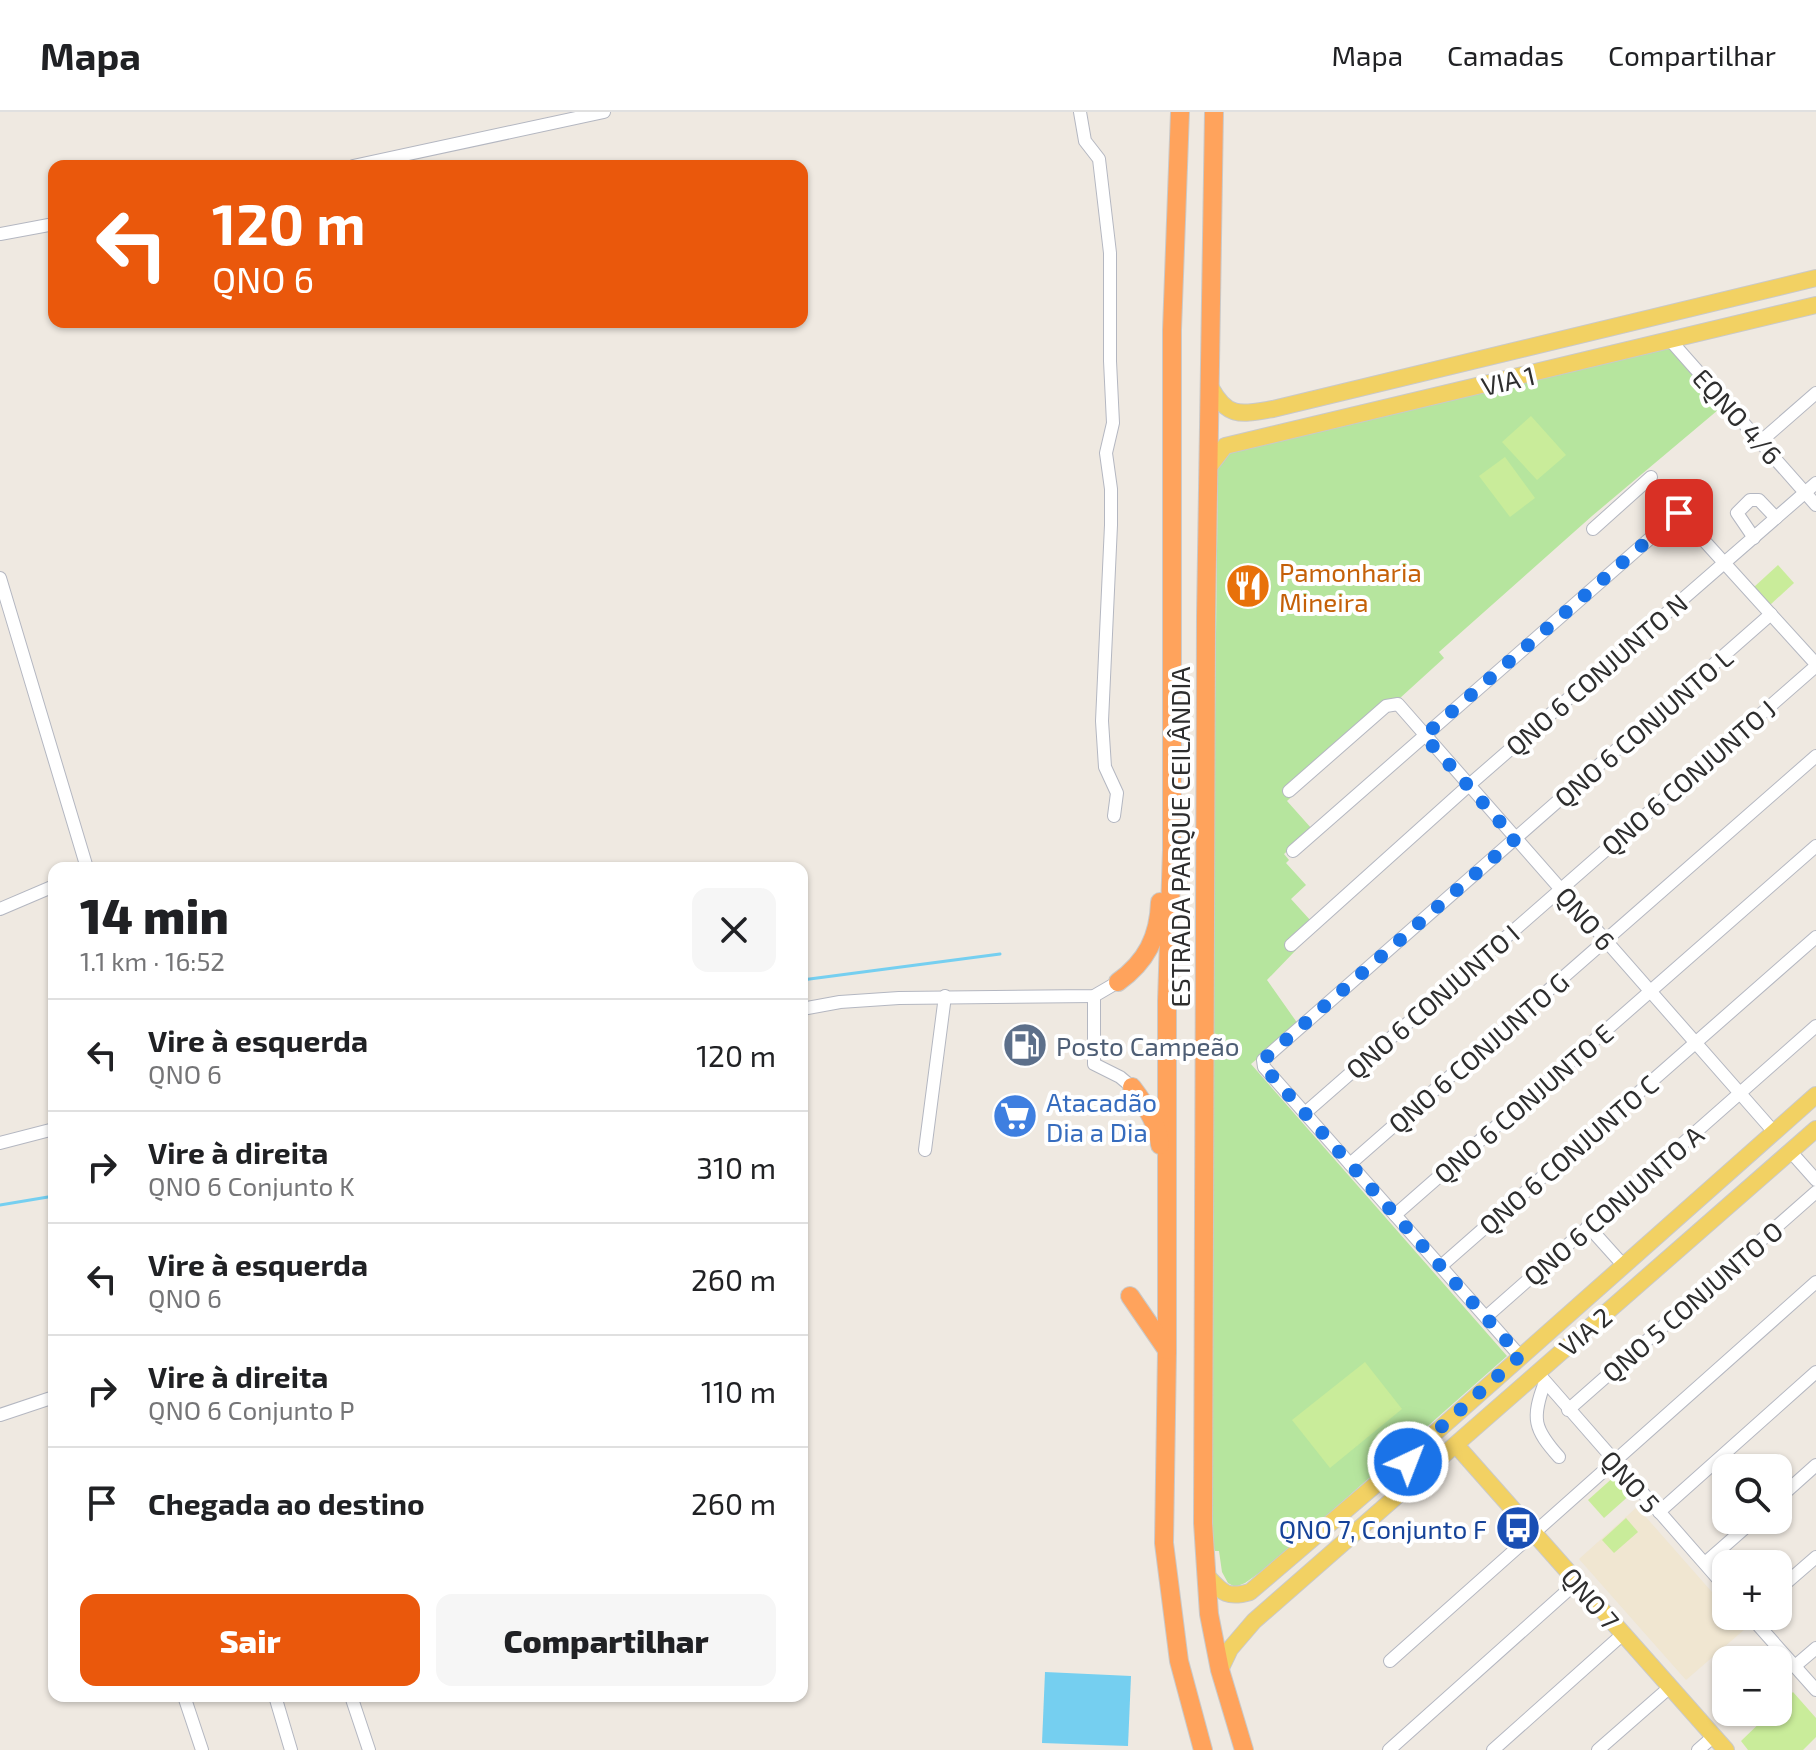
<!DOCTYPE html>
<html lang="pt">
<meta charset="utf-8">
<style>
:root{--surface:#fff;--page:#f6f6f6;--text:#202124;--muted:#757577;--line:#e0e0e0;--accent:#ea580c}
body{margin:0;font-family:"Exo 2",sans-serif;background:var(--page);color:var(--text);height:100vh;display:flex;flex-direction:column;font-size:30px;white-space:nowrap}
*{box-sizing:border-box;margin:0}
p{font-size:26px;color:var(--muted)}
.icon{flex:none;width:44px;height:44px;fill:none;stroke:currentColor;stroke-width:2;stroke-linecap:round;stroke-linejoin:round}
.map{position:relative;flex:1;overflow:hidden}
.details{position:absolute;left:48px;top:750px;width:760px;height:840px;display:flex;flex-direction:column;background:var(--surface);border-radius:16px;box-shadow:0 2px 6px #0004}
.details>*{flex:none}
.hud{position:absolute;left:48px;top:48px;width:760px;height:168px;border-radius:16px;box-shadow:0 2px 6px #0004;background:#ea580c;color:#fff;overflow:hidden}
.fabs{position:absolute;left:1712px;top:1342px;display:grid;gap:16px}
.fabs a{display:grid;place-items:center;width:80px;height:80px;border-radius:16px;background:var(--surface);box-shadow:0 2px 6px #0004;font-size:40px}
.pin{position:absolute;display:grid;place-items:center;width:68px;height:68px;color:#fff;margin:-34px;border-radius:16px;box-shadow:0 4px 12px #0006}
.me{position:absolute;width:88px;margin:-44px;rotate:43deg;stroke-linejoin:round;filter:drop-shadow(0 0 6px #0008)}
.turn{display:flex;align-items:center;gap:28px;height:168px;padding:0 32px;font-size:36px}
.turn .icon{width:104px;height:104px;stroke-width:2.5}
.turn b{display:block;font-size:56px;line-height:68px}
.round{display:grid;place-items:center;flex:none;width:84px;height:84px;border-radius:16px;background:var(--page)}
.head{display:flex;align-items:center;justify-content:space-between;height:136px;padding:0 32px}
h1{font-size:48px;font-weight:800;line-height:60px}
.primary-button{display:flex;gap:16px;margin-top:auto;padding:16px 32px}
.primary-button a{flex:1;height:92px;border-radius:16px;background:var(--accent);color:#fff;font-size:32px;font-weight:800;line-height:92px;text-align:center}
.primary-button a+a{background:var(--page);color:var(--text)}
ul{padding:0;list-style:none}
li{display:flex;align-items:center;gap:24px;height:112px;padding:0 32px;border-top:2px solid var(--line)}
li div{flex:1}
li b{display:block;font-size:30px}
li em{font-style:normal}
header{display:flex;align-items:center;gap:48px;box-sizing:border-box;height:112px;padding:0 40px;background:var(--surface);border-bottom:2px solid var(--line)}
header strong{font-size:38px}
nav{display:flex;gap:44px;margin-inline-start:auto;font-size:28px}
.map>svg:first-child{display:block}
.education{fill:#f0e6d1}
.green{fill:#b6e59e}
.pitch{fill:#c9ec9a}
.water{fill:#75cff0}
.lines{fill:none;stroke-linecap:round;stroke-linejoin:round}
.stream{stroke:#75cff0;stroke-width:3}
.minor-casing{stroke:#b4b7c1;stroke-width:14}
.major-casing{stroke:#c9c9c9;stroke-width:18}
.highway-casing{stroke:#c9c9c9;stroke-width:20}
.minor{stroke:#fff;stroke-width:12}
.major{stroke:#f2d163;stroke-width:16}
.highway{stroke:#ffa35c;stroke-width:18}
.route{stroke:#1a73e8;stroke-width:14;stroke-dasharray:0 25.2}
.labels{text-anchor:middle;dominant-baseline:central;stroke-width:8;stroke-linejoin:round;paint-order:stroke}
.street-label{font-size:26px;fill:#2e2e2e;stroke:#fff}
.food-label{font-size:26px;fill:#c56008;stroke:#fff;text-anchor:start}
.service-label{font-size:26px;fill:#4e5e75;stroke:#fff;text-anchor:start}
.shop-label{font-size:26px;fill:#366cbe;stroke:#fff;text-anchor:start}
.transit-label{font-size:26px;fill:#164399;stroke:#fff;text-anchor:end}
</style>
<header>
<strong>Mapa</strong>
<nav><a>Mapa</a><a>Camadas</a><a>Compartilhar</a></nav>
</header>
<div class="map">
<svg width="1816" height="1638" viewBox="0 0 1816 1638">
<rect width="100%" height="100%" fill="#efe9e1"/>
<polygon class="education" points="1637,1395 1726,1496 1726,1504 1733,1504 1745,1517 1686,1568 1579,1447"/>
<polygon class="green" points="1668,234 1719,291 1718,298 1592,404 1439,540 1444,546 1287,689 1312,717 1284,742 1289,748 1286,751 1306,773 1291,787 1311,809 1289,831 1296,838 1267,868 1298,912 1251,952 1507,1244 1273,1451 1245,1471 1235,1475 1228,1471 1222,1460 1219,1439 1215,1439 1209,1425 1211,939 1218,356 1222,343"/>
<g class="pitch">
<polygon points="1531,304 1566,343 1537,368 1502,330"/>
<polygon points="1505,345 1535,386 1510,405 1479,364"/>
<polygon points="1778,453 1794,471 1770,493 1754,475"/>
<polygon points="1365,1250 1402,1297 1330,1356 1292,1308"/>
<polygon points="1616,1363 1632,1381 1604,1406 1588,1388"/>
<polygon points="1626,1406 1638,1420 1614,1441 1602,1428"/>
<polygon points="1793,1580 1816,1606 1816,1625 1803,1638 1748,1638 1741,1629 1771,1600 1778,1600 1778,1594"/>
</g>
<polygon class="water" points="1045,1560 1131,1564 1128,1634 1042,1631"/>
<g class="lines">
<g class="stream">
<polyline points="802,868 1000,842"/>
<polyline points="0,1093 54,1084"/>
</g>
<g class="minor-casing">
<g id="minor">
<polyline points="1080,0 1085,29 1099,47 1110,141 1110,249 1113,311 1106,341 1111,377 1111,413 1102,609 1105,655 1117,681 1114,704"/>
<polyline points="353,54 604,0"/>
<polyline points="0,122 54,112"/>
<polyline points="1670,228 1816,393"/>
<polyline points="1761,329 1816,281"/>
<polyline points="1593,417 1651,365"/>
<polyline points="1754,426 1737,401 1750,388 1759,388 1776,406"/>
<polyline points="0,466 87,756"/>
<polyline points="1289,679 1386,594 1398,592 1774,1020"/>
<polyline points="1293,739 1679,401 1816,552"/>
<polyline points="0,797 54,774"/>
<polyline points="1291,833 1468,674 1816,371"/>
<polyline points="1094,884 1094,952 1120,965 1132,975"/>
<polyline points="802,897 840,890 899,886 1094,884 1118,870"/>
<polyline points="1305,1001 1816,554"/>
<polyline points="0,1031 54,1017"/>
<polyline points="925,1038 945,884"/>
<polyline points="1791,1040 1816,1068"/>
<polyline points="1350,1052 1816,644"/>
<polyline points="1395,1103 1816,734"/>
<polyline points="1588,1114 1624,1154"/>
<polyline points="1441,1154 1816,825"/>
<polyline points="1486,1205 1816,914"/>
<polyline points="1520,1244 1264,955 1263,948 1771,502"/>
<polyline points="1537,1260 1726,1476"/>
<path d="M1545,1270C1531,1307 1534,1317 1559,1345"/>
<polyline points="1568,1298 1816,1080"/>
<polyline points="0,1303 54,1285"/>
<polyline points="1778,1387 1816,1353"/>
<polyline points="1659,1400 1816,1260"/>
<polyline points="1705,1451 1754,1408"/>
<polyline points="1778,1478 1816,1445"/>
<polyline points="1750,1504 1816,1578"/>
<polyline points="1390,1549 1816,1170"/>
<polyline points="1795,1554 1816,1536"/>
<polyline points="184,1584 202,1638"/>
<polyline points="275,1584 291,1638"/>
<polyline points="351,1584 369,1638"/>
<polyline points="1389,1638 1577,1470"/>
<polyline points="1493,1638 1623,1522"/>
<polyline points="1598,1638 1670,1575"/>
<polyline points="1698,1638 1714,1624"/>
</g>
</g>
<g class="major-casing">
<g id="major">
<path d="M1211,276C1228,307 1242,302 1273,297L1816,166"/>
<polyline points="1209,355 1225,334 1816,193"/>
<polyline points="1456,1333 1726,1638"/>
<path d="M1206,1463C1222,1480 1226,1487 1250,1480L1409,1344L1816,983"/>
<polyline points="1220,1558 1230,1537 1254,1509 1816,1017"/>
</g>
</g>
<g class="highway-casing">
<g id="highway">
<polyline points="1180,0 1172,218 1172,738 1167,889 1167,1239 1164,1431 1179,1549 1203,1638"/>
<polyline points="1214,0 1206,505 1203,1411 1209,1502 1220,1558 1244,1638"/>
<path d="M1118,870C1146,850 1159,825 1160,790"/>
<path d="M1132,975C1145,992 1158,1012 1160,1033"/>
<polyline points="1130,1184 1167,1238"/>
</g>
</g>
<use href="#minor" class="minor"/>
<use href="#major" class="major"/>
<use href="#highway" class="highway"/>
</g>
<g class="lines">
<polyline class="route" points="1408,1350 1409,1344 1520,1244 1264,955 1263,948 1515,727 1424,624 1679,401"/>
</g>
<defs>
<g id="restaurant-disc" transform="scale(2.3)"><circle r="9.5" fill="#e8710a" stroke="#fff"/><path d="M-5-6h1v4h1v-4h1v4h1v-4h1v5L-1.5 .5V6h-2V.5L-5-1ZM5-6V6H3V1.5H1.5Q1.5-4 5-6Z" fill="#fff"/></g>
<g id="fuel-disc" transform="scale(2.3)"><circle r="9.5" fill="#5c6f8a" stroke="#fff"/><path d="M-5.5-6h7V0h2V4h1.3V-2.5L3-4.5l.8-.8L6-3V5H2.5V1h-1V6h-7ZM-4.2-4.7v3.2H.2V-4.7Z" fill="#fff"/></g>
<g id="supermarket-disc" transform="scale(2.3)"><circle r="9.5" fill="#3f7fe0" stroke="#fff"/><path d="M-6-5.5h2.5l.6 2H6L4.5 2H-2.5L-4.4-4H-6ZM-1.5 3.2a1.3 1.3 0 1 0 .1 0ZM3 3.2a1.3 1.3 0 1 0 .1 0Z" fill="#fff"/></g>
<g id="bus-disc" transform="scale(2.3)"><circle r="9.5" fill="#1a4fb4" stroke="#fff"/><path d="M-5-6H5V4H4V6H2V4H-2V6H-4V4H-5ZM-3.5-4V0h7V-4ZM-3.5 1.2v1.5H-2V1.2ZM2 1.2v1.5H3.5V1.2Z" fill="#fff"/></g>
</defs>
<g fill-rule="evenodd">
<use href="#restaurant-disc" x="1248" y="474"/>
<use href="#fuel-disc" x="1025" y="933"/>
<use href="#supermarket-disc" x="1015" y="1004"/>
<use href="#bus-disc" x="1518" y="1416"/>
</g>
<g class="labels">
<g class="street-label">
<text transform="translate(1508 268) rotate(-13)">VIA 1</text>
<text transform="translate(1738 304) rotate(48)">EQNO 4/6</text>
<text transform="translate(1596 562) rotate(-41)">QNO 6 CONJUNTO N</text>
<text transform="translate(1643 615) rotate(-41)">QNO 6 CONJUNTO L</text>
<text transform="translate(1688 665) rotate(-41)">QNO 6 CONJUNTO J</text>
<text transform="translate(1179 725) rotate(-90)">ESTRADA PARQUE CEILÂNDIA</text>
<text transform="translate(1586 806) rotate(49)">QNO 6</text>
<text transform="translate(1432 889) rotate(-41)">QNO 6 CONJUNTO I</text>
<text transform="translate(1478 940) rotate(-41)">QNO 6 CONJUNTO G</text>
<text transform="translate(1523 991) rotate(-41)">QNO 6 CONJUNTO E</text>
<text transform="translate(1568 1042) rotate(-41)">QNO 6 CONJUNTO C</text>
<text transform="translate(1613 1093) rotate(-41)">QNO 6 CONJUNTO A</text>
<text transform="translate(1692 1189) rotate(-41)">QNO 5 CONJUNTO O</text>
<text transform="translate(1585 1219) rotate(-40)">VIA 2</text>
<text transform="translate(1631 1369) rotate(48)">QNO 5</text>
<text transform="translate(1591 1486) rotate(49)">QNO 7</text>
</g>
<g class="food-label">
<text x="1279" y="459">Pamonharia<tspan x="1279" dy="30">Mineira</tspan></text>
</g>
<g class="service-label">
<text x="1056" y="933">Posto Campeão</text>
</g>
<g class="shop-label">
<text x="1046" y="989">Atacadão<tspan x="1046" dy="30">Dia a Dia</tspan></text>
</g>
<g class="transit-label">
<text x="1487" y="1416">QNO 7, Conjunto F</text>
</g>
</g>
</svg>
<div class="fabs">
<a><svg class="icon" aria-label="search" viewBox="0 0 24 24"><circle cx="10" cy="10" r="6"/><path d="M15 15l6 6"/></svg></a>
<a>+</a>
<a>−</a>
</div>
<div class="pin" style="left:1679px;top:401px;background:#d93025"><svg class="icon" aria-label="arrive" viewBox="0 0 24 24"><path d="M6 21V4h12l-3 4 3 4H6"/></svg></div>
<svg class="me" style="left:1408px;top:1350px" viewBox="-20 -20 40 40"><circle r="17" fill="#1a73e8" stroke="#fff" stroke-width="3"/><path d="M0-11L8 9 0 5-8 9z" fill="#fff"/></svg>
<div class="hud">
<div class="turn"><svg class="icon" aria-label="left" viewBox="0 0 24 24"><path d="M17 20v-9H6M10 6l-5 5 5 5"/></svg><div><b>120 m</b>QNO 6</div></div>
</div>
<section class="details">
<div class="head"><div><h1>14 min</h1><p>1.1 km · 16:52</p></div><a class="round"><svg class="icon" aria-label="close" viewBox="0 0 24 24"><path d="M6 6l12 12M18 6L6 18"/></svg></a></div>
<ul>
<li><svg class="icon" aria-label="left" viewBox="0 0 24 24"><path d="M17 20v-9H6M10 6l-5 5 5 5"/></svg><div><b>Vire à esquerda</b><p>QNO 6</p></div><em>120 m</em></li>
<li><svg class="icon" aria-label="right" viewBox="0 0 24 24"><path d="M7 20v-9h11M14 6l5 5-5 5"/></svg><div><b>Vire à direita</b><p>QNO 6 Conjunto K</p></div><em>310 m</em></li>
<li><svg class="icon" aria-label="left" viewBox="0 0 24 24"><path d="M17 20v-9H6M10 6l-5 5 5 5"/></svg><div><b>Vire à esquerda</b><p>QNO 6</p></div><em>260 m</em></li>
<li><svg class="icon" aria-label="right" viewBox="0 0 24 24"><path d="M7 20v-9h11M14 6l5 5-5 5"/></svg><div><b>Vire à direita</b><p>QNO 6 Conjunto P</p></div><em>110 m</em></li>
<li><svg class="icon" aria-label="arrive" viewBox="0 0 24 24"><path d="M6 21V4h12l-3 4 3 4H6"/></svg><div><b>Chegada ao destino</b></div><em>260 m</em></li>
</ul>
<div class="primary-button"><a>Sair</a><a>Compartilhar</a></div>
</section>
</div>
